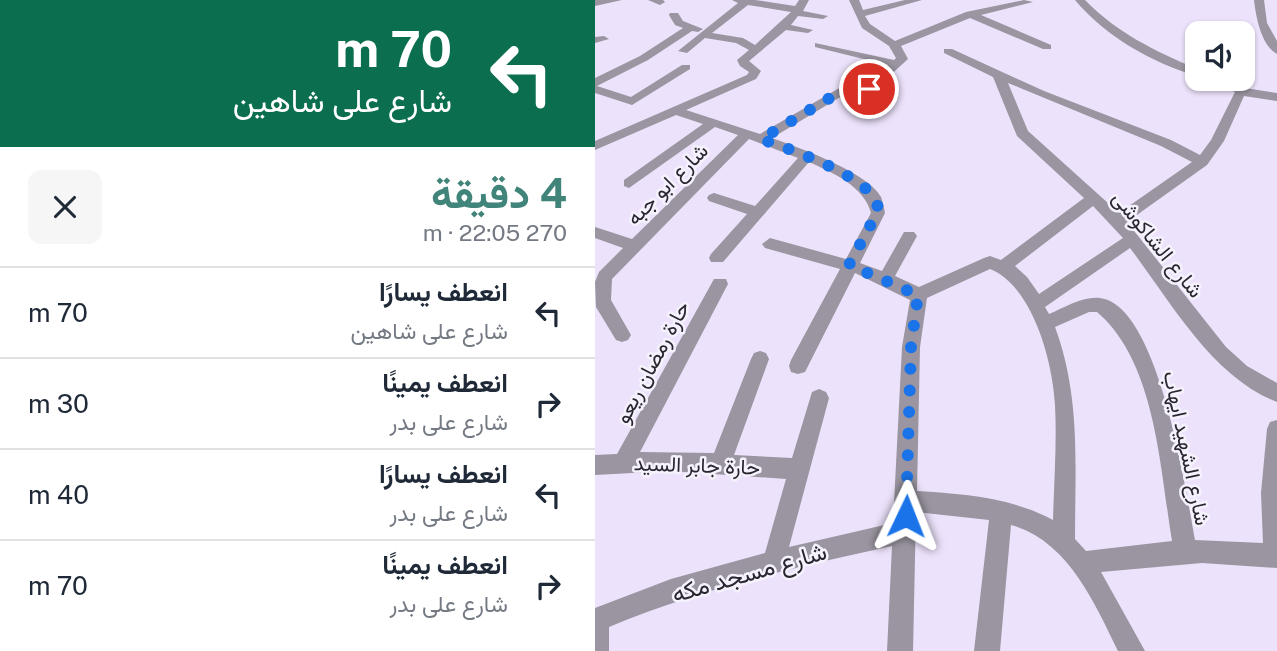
<!DOCTYPE html>
<html lang="ar">
<meta charset="utf-8">
<style>
:root{--surface:#fff;--page:#f6f6f7;--text:#1f2937;--muted:#747a83;--line:#e0e1e3;--accent:#41857a}
body{margin:0;font-family:"Public Sans",Vazirmatn,sans-serif;background:var(--page);color:var(--text);direction:rtl;height:100vh;display:flex;flex-direction:column;font-size:26px;white-space:nowrap}
*{box-sizing:border-box;margin:0}
p{font-size:23px;color:var(--muted)}
.icon{flex:none;width:38px;height:38px;fill:none;stroke:currentColor;stroke-width:2;stroke-linecap:round;stroke-linejoin:round}
.map{position:relative;flex:1;overflow:hidden;direction:ltr}
.drawer{display:flex;flex-direction:column;background:var(--surface);width:595px}
.drawer>*{flex:none}
.guide{background:#0b6e4f;color:#fff;overflow:hidden}
.buttons{position:absolute;left:590px;top:21px;display:grid;gap:14px}
.buttons a{display:grid;place-items:center;width:70px;height:70px;border-radius:14px;background:var(--surface);box-shadow:0 2px 5px #0004;font-size:35px}
.pin{position:absolute;display:grid;place-items:center;width:60px;height:60px;color:#fff;margin:-30px;border:4px solid #fff;border-radius:50%;box-shadow:0 2px 7px #0007}
.me{position:absolute;width:77px;margin:-38px;rotate:2deg;stroke-linejoin:round;filter:drop-shadow(0 0 5px #0008)}
.turn{display:flex;align-items:center;gap:24px;height:147px;padding:0 28px;font-size:32px}
.turn .icon{width:91px;height:91px;stroke-width:2.5}
.turn b{display:block;font-size:49px;line-height:60px}
.round{display:grid;place-items:center;flex:none;width:74px;height:74px;border-radius:14px;background:var(--page)}
.summary{display:flex;align-items:center;justify-content:space-between;height:119px;padding:0 28px}
h1{font-size:42px;font-weight:700;line-height:52px;color:var(--accent)}
ul{padding:0;list-style:none}
li{display:flex;align-items:center;gap:21px;height:91px;padding:0 28px;border-top:2px solid var(--line)}
li div{flex:1}
li b{display:block;font-size:26px}
li em{font-style:normal}
main{display:flex;flex:1;min-height:0}
.map>svg:first-child{display:block}
.lines{fill:none;stroke-linecap:round;stroke-linejoin:round}
.minor{fill:#9a95a0;fill-rule:evenodd}
.route{stroke:#1a73e8;stroke-width:12;stroke-dasharray:0 21.6}
.labels{text-anchor:middle;dominant-baseline:central;stroke-width:5;stroke-linejoin:round;paint-order:stroke}
.street-label{font-size:21px;fill:#2a262f;stroke:#f6f2fd}
.near-street-label{font-size:24px;fill:#2a262f;stroke:#f6f2fd}
</style>
<main>
<div class="map">
<svg width="682" height="651" viewBox="0 0 682 651">
<rect width="100%" height="100%" fill="#ece2fb"/>
<g class="lines">
<g class="minor">
<polygon points="0,0 27,0 0,6"/>
<polygon points="53,0 68,0 70,2 65,5"/>
<path d="M137,0H160L200,6L204,0H214L208,11L233,16L228,19L203,16L196,25L218,30L213,33L191,30L154,61L166,71L161,79L91,110L165,134L246,87L271,85L293,65L220,47V43L299,60L301,58L294,46L267,28L254,0H264L268,10L310,0H327L270,16L275,24L300,41L371,12L429,0L438,2L386,15L456,45V49H448L375,18L306,46L313,59L278,91L252,93L177,138C203,147 274,173 286,197C288,202 289,208 290,213L265,263L287,271L309,232H319L322,236L300,276L324,287L389,258L395,256L406,260L489,198L422,136L398,77L349,53V49H357L449,91L576,140L605,155L616,140L640,92L611,79H627L650,88L682,93V101L649,96L629,141L612,165L532,222L631,347L652,366L682,383V402C617,377 576,302 535,248L450,307L454,314C469,308 487,296 505,298C564,305 591,492 600,540L668,543L666,493L672,429L675,422L682,420V568L607,563L506,572L550,651H523C499,602 473,541 416,525L405,651H379L394,520L321,512L318,651H292L297,546C201,567 105,589 14,627V651H0V608L76,579L170,553L191,479L75,471L0,475V455L22,454L119,279H131L133,284L45,452L119,453L156,359L159,353L165,351L171,353L174,359L139,455L197,458L217,392L224,389L231,392L234,398L194,547L298,523L307,347L315,300L260,273L210,372L203,374L196,372L194,366L196,360L245,269L170,248L167,244L175,238L251,259L276,213C269,186 238,173 214,162L128,262H116L114,258L116,254L152,214L114,201L112,198L114,195L119,193L160,206L203,158L154,139L17,279L16,300L36,335L33,340L27,342L21,340L1,307L0,282L4,272L28,248L0,238V227L37,239L143,135L120,127L34,188L29,186V180L108,124L81,115L0,150V141L152,75L154,72L145,66L142,60L154,50L141,43L110,38L92,53L83,51L143,3ZM153,5L196,12L160,45L148,38L117,33ZM413,83L566,146L597,162L524,213L433,131ZM498,206L528,238L444,294L432,277L420,266ZM395,269C438,286 458,363 460,405C462,443 459,482 458,520C415,497 369,494 322,491L325,347L332,298ZM494,312H502C561,362 565,469 577,541L491,551L480,539C480,464 486,398 460,327Z"/>
<path d="M480,0H490C522,33 560,51 602,69V76C557,63 510,36 480,0Z"/>
<path d="M659,0H669L672,23L682,41V54C666,45 661,17 659,0Z"/>
<polygon points="75,13 83,13 88,21 108,29 103,32 97,31 53,60 2,86 36,97 87,65 95,65 95,69 37,105 0,93 0,78 45,56 88,28 80,25 74,15"/>
<polygon points="0,37 9,36 14,39 0,43"/>
</g>
</g>
<g class="lines">
<path class="route" d="M274,89H250L166,139C190,148 292,181 282,213L254,265L323,295L316,347L311,516"/>
</g>
<g class="labels">
<g class="street-label">
<text transform="translate(72 184) rotate(-45)">شارع ابو جبه</text>
<text transform="translate(563 244) rotate(51)">شارع الشاكوشى</text>
<text transform="translate(57 362) rotate(-62)">حارة رمضان ريعو</text>
<text transform="translate(592 448) rotate(78)">شارع الشهيد ايهاب</text>
<text transform="translate(102 465) rotate(2)">حارة جابر السيد</text>
</g>
<g class="near-street-label">
<text transform="translate(154 572) rotate(-16)">شارع مسجد مكه</text>
</g>
</g>
</svg>
<div class="buttons">
<a><svg class="icon" aria-label="sound" viewBox="0 0 24 24"><path d="M4 9h4l5-4v14l-5-4H4zM17 9q2 3 0 6"/></svg></a>
</div>
<div class="pin" style="left:274px;top:89px;background:#d93025"><svg class="icon" aria-label="arrive" viewBox="0 0 24 24"><path d="M6 21V4h12l-3 4 3 4H6"/></svg></div>
<svg class="me" style="left:311px;top:516px" viewBox="-20 -20 40 40"><path d="M0-17L14 15 0 8-14 15z" fill="#1a73e8" stroke="#fff" stroke-width="4"/></svg>
</div>
<section class="drawer">
<div class="guide">
<div class="turn"><svg class="icon" aria-label="left" viewBox="0 0 24 24"><path d="M17 20v-9H6M10 6l-5 5 5 5"/></svg><div><b>70 m</b>شارع على شاهين</div></div>
</div>
<div class="summary"><div><h1>4 دقيقة</h1><p>270 m · 22:05</p></div><a class="round"><svg class="icon" aria-label="close" viewBox="0 0 24 24"><path d="M6 6l12 12M18 6L6 18"/></svg></a></div>
<ul>
<li><svg class="icon" aria-label="left" viewBox="0 0 24 24"><path d="M17 20v-9H6M10 6l-5 5 5 5"/></svg><div><b>انعطف يسارًا</b><p>شارع على شاهين</p></div><em>70 m</em></li>
<li><svg class="icon" aria-label="right" viewBox="0 0 24 24"><path d="M7 20v-9h11M14 6l5 5-5 5"/></svg><div><b>انعطف يمينًا</b><p>شارع على بدر</p></div><em>30 m</em></li>
<li><svg class="icon" aria-label="left" viewBox="0 0 24 24"><path d="M17 20v-9H6M10 6l-5 5 5 5"/></svg><div><b>انعطف يسارًا</b><p>شارع على بدر</p></div><em>40 m</em></li>
<li><svg class="icon" aria-label="right" viewBox="0 0 24 24"><path d="M7 20v-9h11M14 6l5 5-5 5"/></svg><div><b>انعطف يمينًا</b><p>شارع على بدر</p></div><em>70 m</em></li>
</ul>
</section>
</main>
